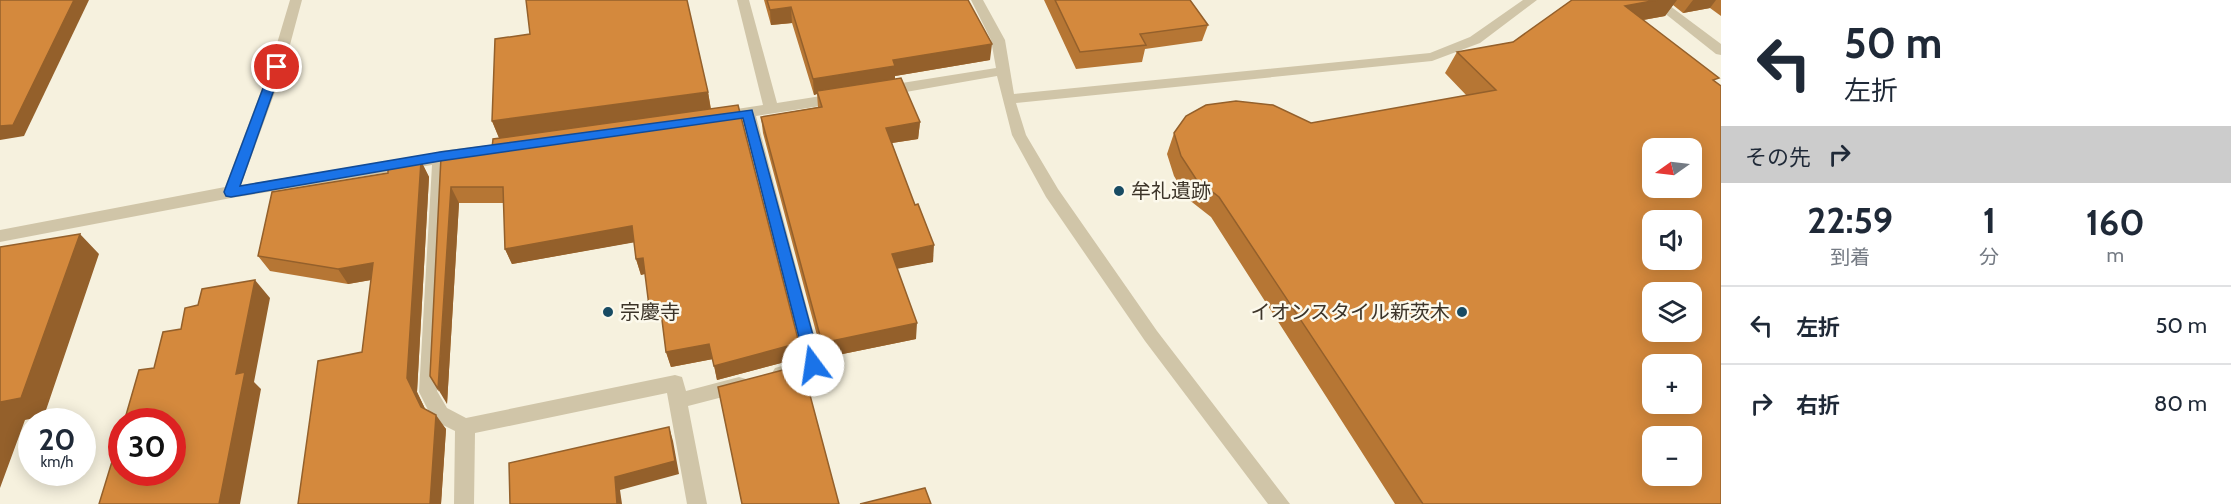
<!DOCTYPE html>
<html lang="ja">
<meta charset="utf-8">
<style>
:root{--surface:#fff;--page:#f6f6f7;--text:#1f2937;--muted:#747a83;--line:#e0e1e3}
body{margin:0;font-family:Cabin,"Noto Sans JP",sans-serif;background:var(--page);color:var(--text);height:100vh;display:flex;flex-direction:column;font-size:22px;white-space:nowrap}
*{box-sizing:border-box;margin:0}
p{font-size:20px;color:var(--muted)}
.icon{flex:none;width:33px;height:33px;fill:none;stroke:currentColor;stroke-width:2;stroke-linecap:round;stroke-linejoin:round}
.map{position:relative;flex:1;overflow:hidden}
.drawer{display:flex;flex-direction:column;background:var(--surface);width:510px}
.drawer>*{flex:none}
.hud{background:#fff;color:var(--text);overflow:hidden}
.needle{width:39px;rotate:256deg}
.tools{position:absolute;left:1642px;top:138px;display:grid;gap:12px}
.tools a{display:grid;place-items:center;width:60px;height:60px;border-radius:12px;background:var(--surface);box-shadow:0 3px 15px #0003;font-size:30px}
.speed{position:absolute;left:18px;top:408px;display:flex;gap:12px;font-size:30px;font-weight:700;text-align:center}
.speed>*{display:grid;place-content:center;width:78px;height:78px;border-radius:50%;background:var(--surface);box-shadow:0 3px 15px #0003;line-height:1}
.speed small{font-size:15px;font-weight:400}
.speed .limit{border:9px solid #d22;background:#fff;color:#111}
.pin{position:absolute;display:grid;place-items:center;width:51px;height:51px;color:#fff;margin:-26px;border:3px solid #fff;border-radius:50%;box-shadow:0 2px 6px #0007}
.me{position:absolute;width:66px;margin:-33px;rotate:346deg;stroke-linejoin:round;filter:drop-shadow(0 0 4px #0008)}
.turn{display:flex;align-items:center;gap:21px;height:126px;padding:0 24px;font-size:27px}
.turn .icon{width:78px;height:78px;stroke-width:2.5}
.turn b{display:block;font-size:42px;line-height:51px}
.then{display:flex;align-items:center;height:57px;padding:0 24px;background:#0003;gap:12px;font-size:22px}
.eta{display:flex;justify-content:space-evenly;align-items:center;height:102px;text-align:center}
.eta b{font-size:36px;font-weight:700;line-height:42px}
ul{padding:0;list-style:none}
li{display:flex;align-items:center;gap:18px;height:78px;padding:0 24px;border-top:2px solid var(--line)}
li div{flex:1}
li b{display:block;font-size:22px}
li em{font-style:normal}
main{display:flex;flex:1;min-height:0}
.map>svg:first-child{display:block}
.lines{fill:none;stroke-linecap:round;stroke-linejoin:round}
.minor{fill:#d0c5a8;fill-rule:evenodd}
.tertiary{fill:#d0c5a8;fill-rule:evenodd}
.wall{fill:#b67634}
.shaded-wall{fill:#94602b}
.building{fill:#d4893d;stroke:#94602b;stroke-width:1.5;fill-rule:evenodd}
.route{fill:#1a73e8;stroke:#114b97;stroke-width:1.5}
.poi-dot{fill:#184b63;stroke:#fcf9ec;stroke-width:2}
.labels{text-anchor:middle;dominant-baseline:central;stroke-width:5;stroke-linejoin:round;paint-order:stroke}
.poi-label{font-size:20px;fill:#3c3429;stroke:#fcf9ec;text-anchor:start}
</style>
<main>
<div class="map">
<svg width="1721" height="504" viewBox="0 0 1721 504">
<rect width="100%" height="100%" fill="#f6f1de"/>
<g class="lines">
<g class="minor">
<polygon points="290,0 302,0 284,67 241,185 434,154 440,151 489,145 494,146 497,150 494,154 447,162 437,391 447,408 466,418 675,375 682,377 686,391 739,377 746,379 748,385 746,391 688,406 707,504 687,504 667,393 475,433 474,504 454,504 455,431 433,420 419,392 432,165 231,198 0,242 0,230 225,187 270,67"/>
<polygon points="737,0 749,0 777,103 840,93 847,98 840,103 756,116 822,365 819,370 781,381 775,378 772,373 775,368 803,360 742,118 717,122 710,117 717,112 763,105"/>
<polygon points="971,0 983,0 1005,40 1014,94 1430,53 1470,37 1523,0 1537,0 1480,43 1432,61 1016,103 1026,135 1058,189 1157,331 1290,504 1268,504 1145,341 1046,197 1012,135 997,76 883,96 878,94 876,91 883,86 996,68 991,40"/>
</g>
<polygon class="tertiary" points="1648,0 1662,0 1721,44 1721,55 1716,54"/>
</g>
<g class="wall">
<polygon points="764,0 968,0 990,60 895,76 895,79 920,122 918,139 892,143 933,262 897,268 916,339 823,358 763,133 761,117 818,107 817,94 814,95 792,23 771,25"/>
<polygon points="1044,0 1190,0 1208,25 1202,41 1145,49 1142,62 1076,69"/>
<polygon points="1572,0 1721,0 1721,16 1710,8 1683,13 1673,5 1665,16 1643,20 1716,82 1721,504 1395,504 1211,217 1188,199 1174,176 1167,154 1174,133 1311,123 1467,96 1445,73 1457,52 1513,42"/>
<polygon points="708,92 711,109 800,358 717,380 713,359 671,367 666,352 662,320 654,322 645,274 641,275 636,259 634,242 512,264 505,249 504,203 459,203 447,404 441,157 492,148 499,138 492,121"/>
<polygon points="421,161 429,177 417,392 425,409 446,429 441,504 298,504 362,352 371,280 348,284 270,271 258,256 388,173"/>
</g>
<g class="shaded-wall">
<polygon points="74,0 89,0 24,136 0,140 0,126"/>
<polygon points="1657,0 1677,0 1665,16 1610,26 1625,6"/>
<polygon points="1693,0 1716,0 1710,8 1683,13"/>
<polygon points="791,7 792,23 771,25 770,10"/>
<polygon points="992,44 990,60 895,76 895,82 817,91 817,94 814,95 813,79 893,60"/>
<polygon points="708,92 711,111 500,140 492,121"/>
<polygon points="920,122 918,139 885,144 886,128"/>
<polygon points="421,161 429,177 417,392 431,421 421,407 407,378"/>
<polygon points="451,187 459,203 447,404 438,389"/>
<polygon points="632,226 636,242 512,264 505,249"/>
<polygon points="80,234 99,254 44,416 25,420 0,488 0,404"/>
<polygon points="934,245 933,262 891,270 892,254"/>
<polygon points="643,258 647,273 641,275 636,259"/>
<polygon points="373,263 382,278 348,284 338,269"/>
<polygon points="255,280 270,298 254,382 261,389 240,504 219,504 236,374"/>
<polygon points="660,304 664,320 654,322 649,306"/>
<polygon points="917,323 916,339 823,358 822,343"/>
<polygon points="799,343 800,358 717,380 714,366"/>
<polygon points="709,344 713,359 671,367 666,352"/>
<polygon points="436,415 446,429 441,504 430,504"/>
<polygon points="669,427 673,441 679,474 620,490 622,504 617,504 615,477"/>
</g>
<g class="building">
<polygon points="0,0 74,0 13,125 0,126"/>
<polygon points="526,0 687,0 708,92 492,121 495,39 530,34"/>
<polygon points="767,0 968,0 992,44 893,60 895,66 813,79 791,7 770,10"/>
<polygon points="1055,0 1190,0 1208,25 1140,34 1146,45 1080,52"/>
<path d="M1572,0H1657L1625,6L1719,78L1713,80L1721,86V504H1423L1219,197L1196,179L1181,156L1174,133L1186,116L1206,105L1236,101L1273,105L1311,123L1496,90L1457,52L1513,42ZM1653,148H1692V188H1653ZM1653,220H1692V260H1653ZM1653,292H1692V332H1653ZM1653,364H1692V404H1653ZM1653,436H1692V476H1653Z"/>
<polygon points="901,78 920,122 886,128 915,205 918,204 934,245 892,254 917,323 822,343 761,117 822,107 817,91"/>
<polygon points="738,105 799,343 714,366 709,344 666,352 660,304 649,306 643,258 636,259 632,226 505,249 503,187 451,187 438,389 430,376 441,157 492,148 493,139"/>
<polygon points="421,161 407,378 421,407 436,415 430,504 298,504 318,361 362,352 373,263 338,269 258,256 272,192 388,173 388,167"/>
<polygon points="80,234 21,398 1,402 0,404 0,247"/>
<polygon points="255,280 236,374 245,372 219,504 99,504 122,429 122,472 172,472 172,422 124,422 139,370 154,368 163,332 181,329 185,308 198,305 202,289"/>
<polygon points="802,365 839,504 742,504 718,387"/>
<polygon points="669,427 675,461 615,477 617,504 510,504 509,463"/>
<polygon points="925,488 931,504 860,504"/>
</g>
<polygon class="route" points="277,63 282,67 240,186 440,152 752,110 821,365 819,369 813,371 808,369 806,365 743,118 440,161 231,197 226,196 224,192 271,67"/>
<g class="poi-dot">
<circle cx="1119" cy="191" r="6"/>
<circle cx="608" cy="312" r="6"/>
<circle cx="1462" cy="312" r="6"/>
</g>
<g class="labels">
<g class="poi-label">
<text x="1131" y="191">牟礼遺跡</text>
<text x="620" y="312">宗慶寺</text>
<text x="1450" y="312" text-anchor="end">イオンスタイル新茨木</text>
</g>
</g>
</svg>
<div class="tools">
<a><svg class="needle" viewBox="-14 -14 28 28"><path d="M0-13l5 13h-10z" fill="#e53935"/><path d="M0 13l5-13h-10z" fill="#747a83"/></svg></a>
<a><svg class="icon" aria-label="sound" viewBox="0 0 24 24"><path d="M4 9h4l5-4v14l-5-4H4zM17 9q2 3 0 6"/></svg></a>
<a><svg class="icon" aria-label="layers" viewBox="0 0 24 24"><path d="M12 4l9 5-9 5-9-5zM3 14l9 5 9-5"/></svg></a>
<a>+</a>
<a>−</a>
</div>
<div class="speed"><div>20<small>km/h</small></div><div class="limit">30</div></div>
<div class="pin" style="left:277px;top:67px;background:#d93025"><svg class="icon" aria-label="arrive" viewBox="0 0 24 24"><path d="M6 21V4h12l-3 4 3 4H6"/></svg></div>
<svg class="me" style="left:813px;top:365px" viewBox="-20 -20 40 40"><circle r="19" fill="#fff"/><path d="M0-13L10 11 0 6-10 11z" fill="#1a73e8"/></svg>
</div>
<section class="drawer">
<div class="hud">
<div class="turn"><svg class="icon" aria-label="left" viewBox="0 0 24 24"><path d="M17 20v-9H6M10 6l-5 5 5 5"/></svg><div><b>50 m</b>左折</div></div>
<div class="then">その先<svg class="icon" aria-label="right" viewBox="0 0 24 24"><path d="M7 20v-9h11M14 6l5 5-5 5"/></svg></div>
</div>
<div class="eta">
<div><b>22:59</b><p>到着</p></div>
<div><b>1</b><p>分</p></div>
<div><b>160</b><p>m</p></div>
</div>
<ul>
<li><svg class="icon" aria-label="left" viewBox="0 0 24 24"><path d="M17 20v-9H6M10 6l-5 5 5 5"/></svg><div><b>左折</b></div><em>50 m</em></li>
<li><svg class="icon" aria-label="right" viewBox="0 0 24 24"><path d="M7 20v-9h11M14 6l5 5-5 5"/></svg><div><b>右折</b></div><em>80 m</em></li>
</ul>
</section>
</main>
